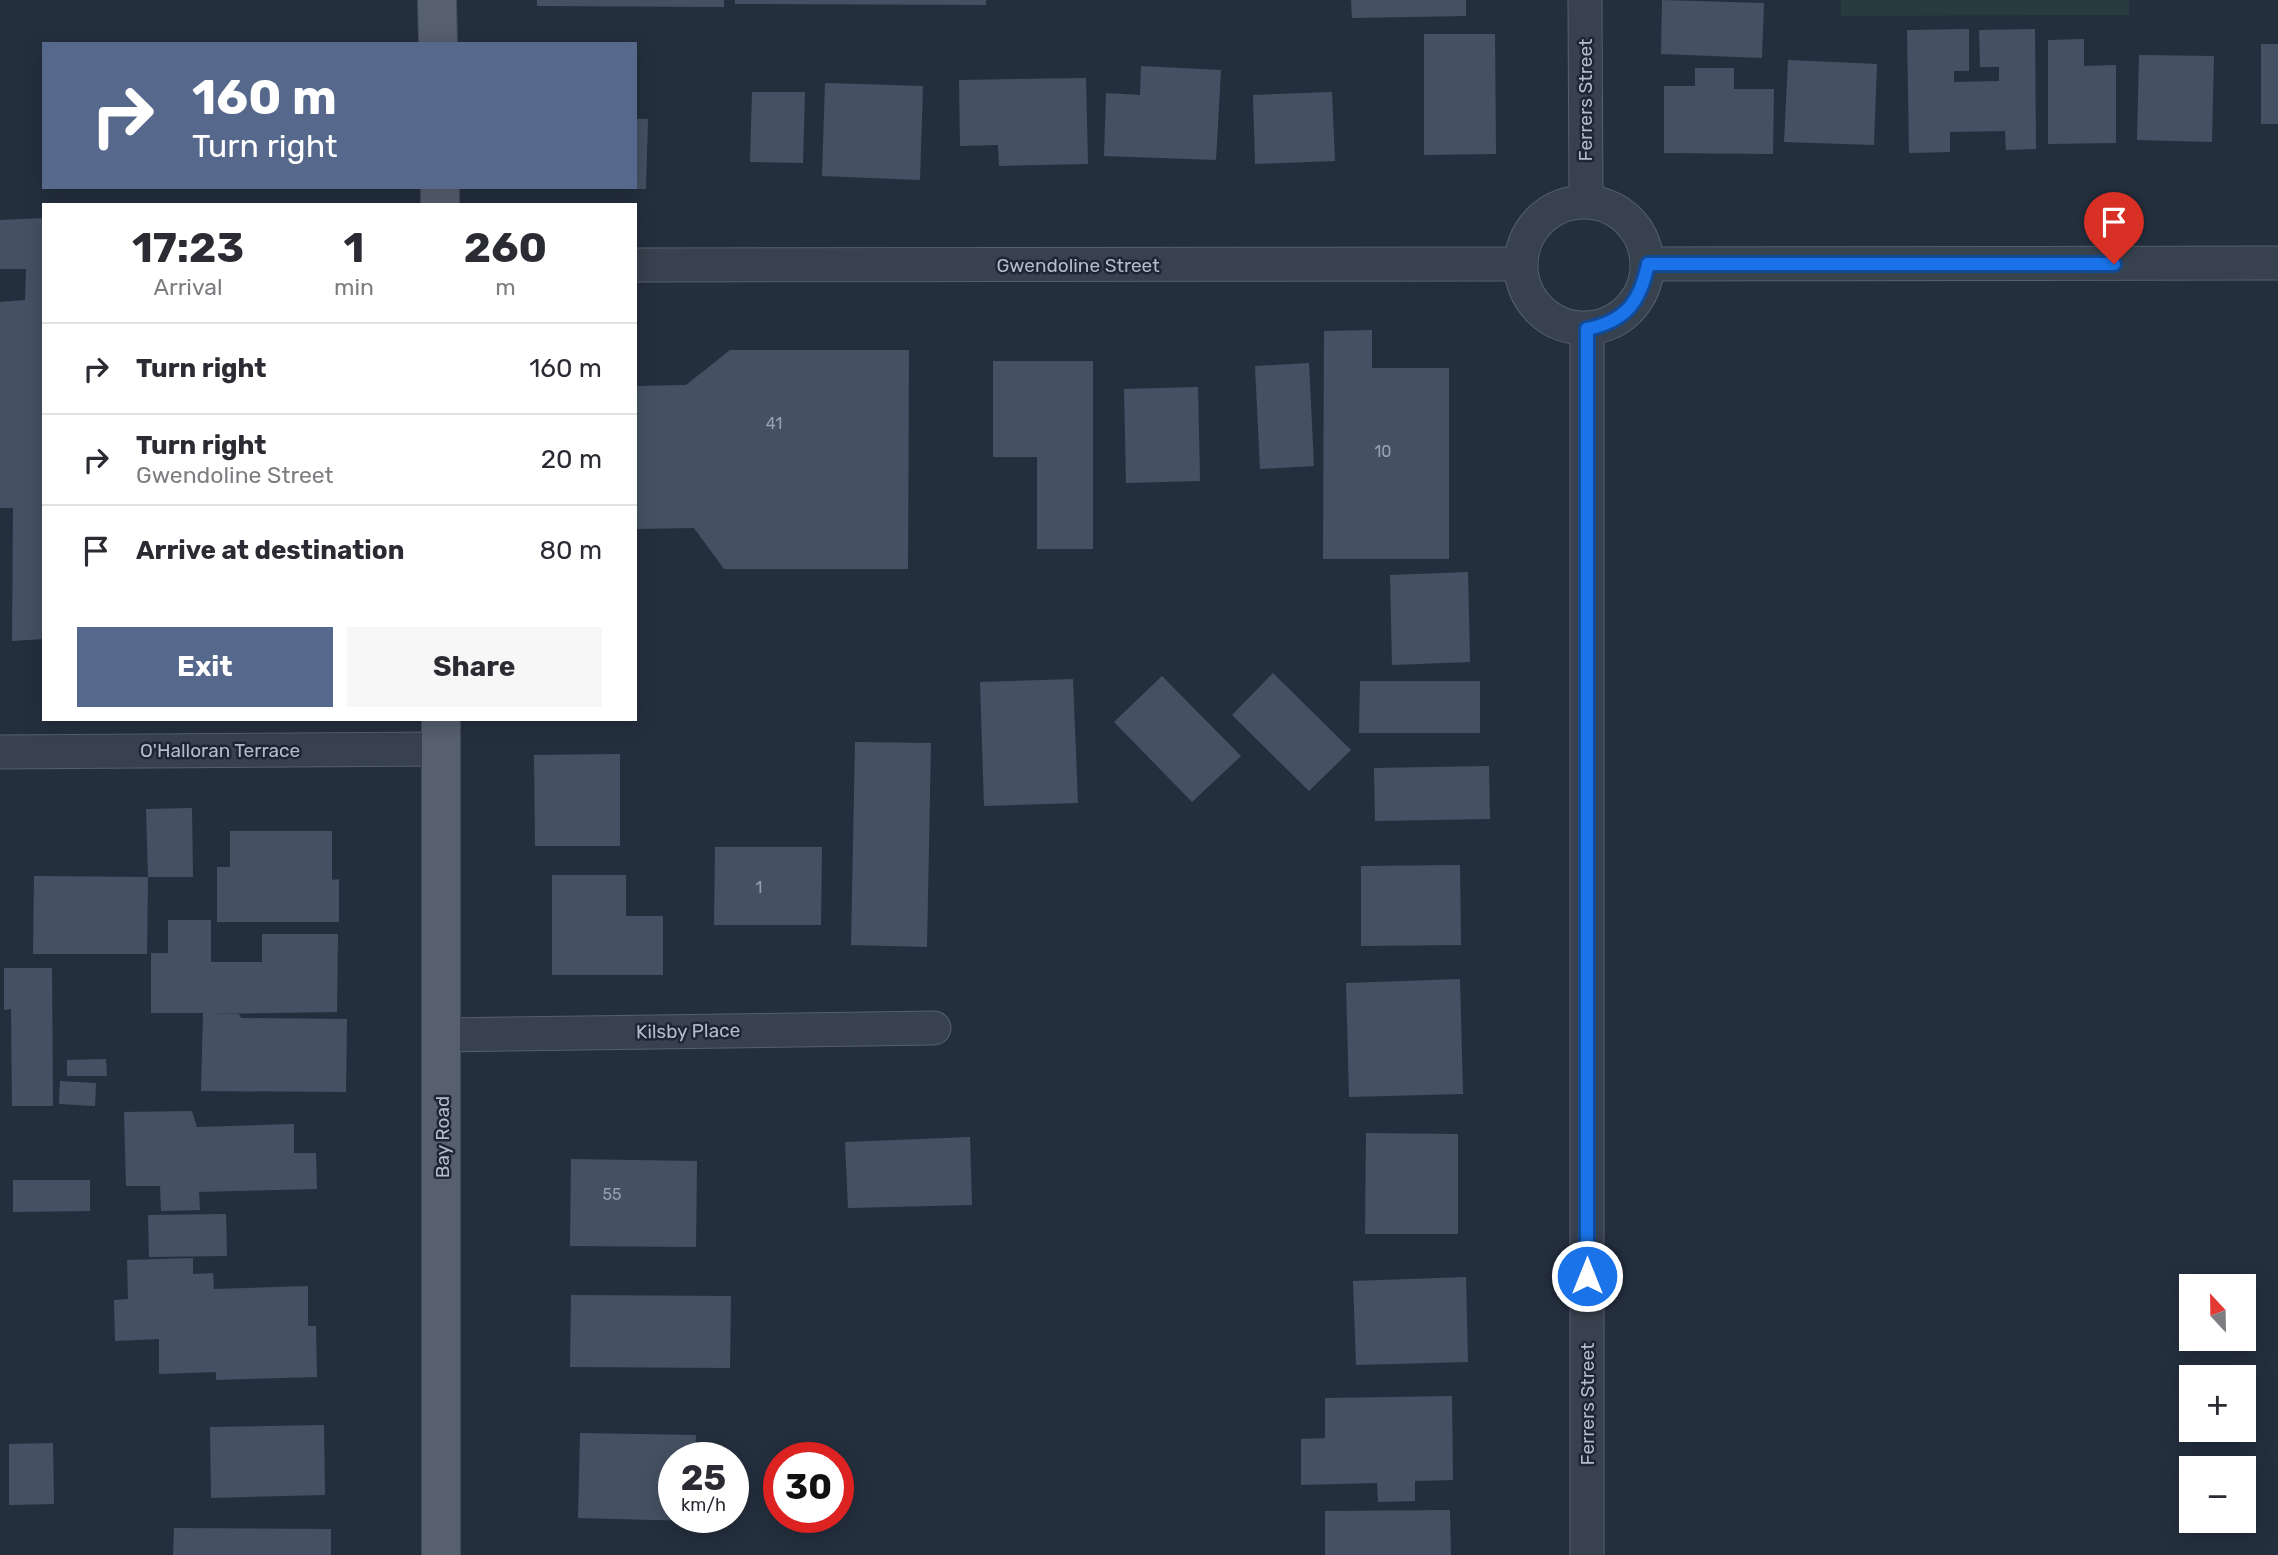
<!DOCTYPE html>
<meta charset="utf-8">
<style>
:root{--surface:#fff;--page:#f7f7f7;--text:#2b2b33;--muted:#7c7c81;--line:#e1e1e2;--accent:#56698c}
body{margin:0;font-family:Rubik,sans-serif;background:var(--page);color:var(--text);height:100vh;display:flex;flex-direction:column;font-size:26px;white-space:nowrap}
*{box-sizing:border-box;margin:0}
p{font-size:23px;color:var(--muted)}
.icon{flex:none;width:38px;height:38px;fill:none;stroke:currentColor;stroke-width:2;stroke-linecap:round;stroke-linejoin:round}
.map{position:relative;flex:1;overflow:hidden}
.side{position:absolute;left:42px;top:203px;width:595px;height:518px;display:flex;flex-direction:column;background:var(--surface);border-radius:0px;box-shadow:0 4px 18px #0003}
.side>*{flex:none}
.guide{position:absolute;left:42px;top:42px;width:595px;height:147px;border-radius:0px;box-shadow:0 4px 18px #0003;background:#56698c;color:#fff;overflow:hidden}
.needle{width:46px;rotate:338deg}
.controls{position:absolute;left:2179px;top:1274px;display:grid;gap:14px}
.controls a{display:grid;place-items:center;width:77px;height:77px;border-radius:0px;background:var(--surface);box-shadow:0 4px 18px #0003;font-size:35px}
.speed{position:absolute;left:658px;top:1442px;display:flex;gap:14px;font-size:35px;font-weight:700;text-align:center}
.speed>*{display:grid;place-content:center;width:91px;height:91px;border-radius:50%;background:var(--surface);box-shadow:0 4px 18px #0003;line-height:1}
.speed small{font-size:18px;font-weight:400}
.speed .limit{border:10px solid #d22;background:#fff;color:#111}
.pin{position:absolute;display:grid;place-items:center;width:60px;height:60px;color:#fff;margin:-72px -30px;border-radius:50% 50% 50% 0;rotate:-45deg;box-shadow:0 0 7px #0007}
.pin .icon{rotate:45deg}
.me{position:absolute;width:77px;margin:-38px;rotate:0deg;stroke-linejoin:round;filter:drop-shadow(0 0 5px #0008)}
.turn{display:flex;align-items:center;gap:24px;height:147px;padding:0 35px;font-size:32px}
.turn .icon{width:91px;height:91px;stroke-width:2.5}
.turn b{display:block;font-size:49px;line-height:60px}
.eta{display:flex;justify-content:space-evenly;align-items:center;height:119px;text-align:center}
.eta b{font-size:42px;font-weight:700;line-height:49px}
.button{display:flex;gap:14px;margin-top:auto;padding:14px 35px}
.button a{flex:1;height:80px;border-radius:0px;background:var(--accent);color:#fff;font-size:28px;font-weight:700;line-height:80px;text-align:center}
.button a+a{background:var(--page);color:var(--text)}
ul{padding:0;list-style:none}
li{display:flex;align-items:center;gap:21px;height:91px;padding:0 35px;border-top:2px solid var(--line)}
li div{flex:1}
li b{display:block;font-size:26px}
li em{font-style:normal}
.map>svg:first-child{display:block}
.green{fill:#263c3f}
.building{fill:#455162}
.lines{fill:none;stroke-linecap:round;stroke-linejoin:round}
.street-casing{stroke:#565f6c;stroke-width:35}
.primary-casing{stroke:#414a57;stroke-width:40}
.street{stroke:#38414e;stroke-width:33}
.primary{stroke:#56606e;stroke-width:38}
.route-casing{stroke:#114b97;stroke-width:18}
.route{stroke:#1a73e8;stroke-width:12}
.labels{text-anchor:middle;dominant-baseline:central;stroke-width:5;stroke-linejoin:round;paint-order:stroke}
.number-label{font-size:16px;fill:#98a1af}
.street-label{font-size:19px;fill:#b4bcc9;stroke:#1d2633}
</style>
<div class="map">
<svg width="2278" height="1555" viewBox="0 0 2278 1555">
<rect width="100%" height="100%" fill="#242f3e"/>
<polygon class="green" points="1841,0 2129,0 2129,15 1841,16"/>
<g class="building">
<polygon points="537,0 724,0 724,7 537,6"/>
<polygon points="735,0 986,0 986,5 735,4"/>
<polygon points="1351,0 1466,0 1466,16 1352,18"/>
<polygon points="1662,0 1764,3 1762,58 1661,54"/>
<polygon points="1969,29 1969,71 1954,71 1954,82 1999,81 1999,67 1980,67 1979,30 2035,29 2036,149 2006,150 2005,131 1950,132 1950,152 1909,153 1907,30"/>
<polygon points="1424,34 1495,34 1496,154 1424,155"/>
<polygon points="2084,39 2084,66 2116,65 2116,143 2048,144 2048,40"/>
<rect x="2261" y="44" width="17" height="80"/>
<polygon points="2139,55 2214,56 2212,142 2137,140"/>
<polygon points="1788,60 1877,64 1874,145 1784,142"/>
<polygon points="1141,66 1221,70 1216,160 1104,156 1106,93 1140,95"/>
<polygon points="1695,68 1734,68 1734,89 1774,89 1773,154 1664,153 1664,86 1695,86"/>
<polygon points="1086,78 1088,164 999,166 998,145 960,146 959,80"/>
<polygon points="825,83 923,86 920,180 822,176"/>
<polygon points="752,92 805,92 803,163 750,162"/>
<polygon points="1332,92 1335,161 1255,164 1253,95"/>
<polygon points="635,119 648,119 646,189 635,189"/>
<polygon points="44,218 44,639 12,641 13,508 0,508 0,302 25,300 26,269 0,269 0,220"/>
<polygon points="1372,330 1372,368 1449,368 1449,559 1323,559 1324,331"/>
<polygon points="730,350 909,350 908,569 724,569 694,528 635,529 635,386 686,385"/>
<polygon points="993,361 1093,361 1093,549 1037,549 1037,457 993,457"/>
<polygon points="1309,363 1314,466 1260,469 1255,366"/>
<polygon points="1198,387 1200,481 1126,483 1124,389"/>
<polygon points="1468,572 1470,662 1392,665 1390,575"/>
<polygon points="1273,673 1351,750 1309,791 1232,715"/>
<polygon points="1162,676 1241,756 1192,802 1114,722"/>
<polygon points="1073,679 1078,803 984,806 980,682"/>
<polygon points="1360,681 1480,681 1480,733 1359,733"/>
<polygon points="855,742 931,743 927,947 851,945"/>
<polygon points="620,754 620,846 535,846 534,755"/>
<polygon points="1489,766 1490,819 1375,821 1374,768"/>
<polygon points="192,808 193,877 148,877 147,954 33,954 34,876 148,877 146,809"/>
<polygon points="230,831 332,831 332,880 339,879 339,922 217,922 217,867 230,867"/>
<polygon points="715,847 822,847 821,925 714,925"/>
<polygon points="1460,865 1461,945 1361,946 1361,866"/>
<polygon points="552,875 626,875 626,916 663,916 663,975 552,975"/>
<polygon points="168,920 211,920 211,962 262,962 262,934 338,934 337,1012 206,1014 239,1014 241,1018 347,1019 346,1092 201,1091 203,1013 151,1013 151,953 168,953"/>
<polygon points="4,968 52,968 53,1106 12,1106 11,1009 4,1010"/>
<polygon points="1460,979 1463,1094 1349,1097 1346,983"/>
<polygon points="106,1059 107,1076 67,1076 67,1060"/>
<polygon points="60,1081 96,1083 95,1106 59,1104"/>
<polygon points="192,1111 197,1127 294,1124 294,1153 316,1153 317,1189 199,1192 200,1210 161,1211 160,1186 126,1186 124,1112"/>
<polygon points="1366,1133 1458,1134 1458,1234 1365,1234"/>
<polygon points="970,1137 972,1205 848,1208 845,1142"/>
<polygon points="571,1159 697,1161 696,1247 570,1246"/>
<polygon points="13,1180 90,1180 90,1211 13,1212"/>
<polygon points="226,1214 227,1256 149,1257 148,1215"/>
<polygon points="193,1258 193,1274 213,1273 214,1289 308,1286 308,1326 316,1326 317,1377 216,1380 216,1372 159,1374 159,1339 115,1341 114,1300 128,1299 127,1260"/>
<polygon points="1466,1277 1468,1362 1356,1365 1353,1281"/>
<polygon points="571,1295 731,1296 730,1368 570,1367"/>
<polygon points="1452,1396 1453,1480 1415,1481 1415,1501 1378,1502 1377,1483 1301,1485 1301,1439 1325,1438 1325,1398"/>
<polygon points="324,1425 325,1495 211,1498 210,1427"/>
<polygon points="580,1433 696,1435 695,1458 674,1458 674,1517 694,1517 694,1521 578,1518"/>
<polygon points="53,1443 54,1504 9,1505 9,1444"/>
<polygon points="1450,1510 1451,1555 1325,1555 1325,1511"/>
<polygon points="174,1528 331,1529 331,1555 173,1555"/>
</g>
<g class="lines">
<g class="street-casing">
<g id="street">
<polyline points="1585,0 1586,200"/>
<circle cx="1584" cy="265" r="63"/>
<polyline points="1648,264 2278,263"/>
<polyline points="635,265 1520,264"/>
<polyline points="0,752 441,749"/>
<polyline points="442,1035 934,1028"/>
<polyline points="1587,1555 1587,329"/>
</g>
</g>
<g class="primary-casing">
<g id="primary">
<polyline points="437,0 438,44"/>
<polyline points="440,187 440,205"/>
<polyline points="441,1555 441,719"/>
</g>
</g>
<use href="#street" class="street"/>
<use href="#primary" class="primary"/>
</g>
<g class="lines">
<g class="route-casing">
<path id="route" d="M1587,1276V329C1626,321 1640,302 1648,264H2114"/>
</g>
<use href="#route" class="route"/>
</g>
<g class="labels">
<g class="number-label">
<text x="774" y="423">41</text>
<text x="1383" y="451">10</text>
<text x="759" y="887">1</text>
<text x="612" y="1194">55</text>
</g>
<g class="street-label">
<text transform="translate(1585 100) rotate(-90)">Ferrers Street</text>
<text x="1078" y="265">Gwendoline Street</text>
<text x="220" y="750">O'Halloran Terrace</text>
<text transform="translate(688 1031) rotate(-1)">Kilsby Place</text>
<text transform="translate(442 1137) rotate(-90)">Bay Road</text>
<text transform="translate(1587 1404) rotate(-90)">Ferrers Street</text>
</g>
</g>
</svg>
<div class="controls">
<a><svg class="needle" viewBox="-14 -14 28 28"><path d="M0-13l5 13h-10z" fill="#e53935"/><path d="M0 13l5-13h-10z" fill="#7c7c81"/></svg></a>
<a>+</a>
<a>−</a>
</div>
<div class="speed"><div>25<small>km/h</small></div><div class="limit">30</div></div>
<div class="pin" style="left:2114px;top:264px;background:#d93025"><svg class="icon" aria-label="arrive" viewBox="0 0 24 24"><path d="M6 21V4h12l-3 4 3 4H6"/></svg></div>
<svg class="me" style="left:1587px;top:1276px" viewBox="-20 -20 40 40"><circle r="17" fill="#1a73e8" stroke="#fff" stroke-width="3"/><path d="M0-11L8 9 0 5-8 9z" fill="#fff"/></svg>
<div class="guide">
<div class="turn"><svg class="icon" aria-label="right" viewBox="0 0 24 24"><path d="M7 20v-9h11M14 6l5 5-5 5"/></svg><div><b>160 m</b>Turn right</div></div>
</div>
<section class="side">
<div class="eta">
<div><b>17:23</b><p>Arrival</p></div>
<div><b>1</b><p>min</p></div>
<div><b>260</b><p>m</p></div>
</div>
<ul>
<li><svg class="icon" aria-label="right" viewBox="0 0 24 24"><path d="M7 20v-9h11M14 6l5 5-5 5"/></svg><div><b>Turn right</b></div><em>160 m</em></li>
<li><svg class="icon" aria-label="right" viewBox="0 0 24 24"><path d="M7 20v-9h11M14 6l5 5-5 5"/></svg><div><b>Turn right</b><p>Gwendoline Street</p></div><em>20 m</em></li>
<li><svg class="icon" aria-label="arrive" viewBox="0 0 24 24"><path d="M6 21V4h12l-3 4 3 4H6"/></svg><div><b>Arrive at destination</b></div><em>80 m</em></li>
</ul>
<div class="button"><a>Exit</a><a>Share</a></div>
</section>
</div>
